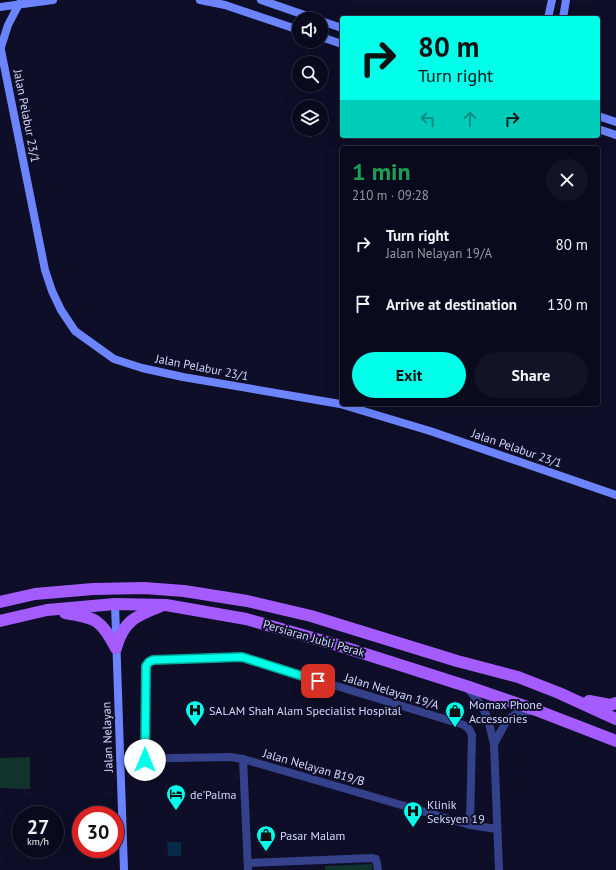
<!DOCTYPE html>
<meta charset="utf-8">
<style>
:root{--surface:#0a0a1e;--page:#131327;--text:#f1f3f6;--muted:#999aa4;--line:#2a2b3c;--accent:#01ffe9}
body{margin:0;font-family:"PT Sans",sans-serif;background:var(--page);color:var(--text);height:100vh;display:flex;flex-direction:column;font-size:15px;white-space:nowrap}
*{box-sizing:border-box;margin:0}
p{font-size:13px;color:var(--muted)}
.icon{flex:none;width:22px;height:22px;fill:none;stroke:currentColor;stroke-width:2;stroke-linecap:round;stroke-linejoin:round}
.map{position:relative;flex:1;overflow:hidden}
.panel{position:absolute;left:340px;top:146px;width:260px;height:260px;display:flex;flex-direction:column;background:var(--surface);border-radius:4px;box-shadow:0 4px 16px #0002,0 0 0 1px var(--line)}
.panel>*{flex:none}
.top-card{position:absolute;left:340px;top:16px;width:260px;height:122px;border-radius:4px;box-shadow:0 4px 16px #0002,0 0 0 1px var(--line);background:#01ffe9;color:#111;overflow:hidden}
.fabs{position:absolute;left:292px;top:12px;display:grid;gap:8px}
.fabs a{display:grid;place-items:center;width:36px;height:36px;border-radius:50%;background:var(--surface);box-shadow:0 4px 16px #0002,0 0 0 1px var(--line);font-size:20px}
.speed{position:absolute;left:12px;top:806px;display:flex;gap:8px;font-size:20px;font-weight:700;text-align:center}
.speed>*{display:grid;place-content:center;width:52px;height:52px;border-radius:50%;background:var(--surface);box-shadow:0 4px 16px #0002,0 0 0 1px var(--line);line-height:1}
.speed small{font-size:10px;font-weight:400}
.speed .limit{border:6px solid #d22;background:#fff;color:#111}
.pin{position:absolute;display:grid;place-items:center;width:34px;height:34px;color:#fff;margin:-17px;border-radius:8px;box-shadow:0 2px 6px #0006}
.me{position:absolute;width:44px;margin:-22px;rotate:0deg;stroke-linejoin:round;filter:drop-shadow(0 0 3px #0008)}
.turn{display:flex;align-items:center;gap:14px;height:84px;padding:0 12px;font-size:18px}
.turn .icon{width:52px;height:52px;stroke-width:2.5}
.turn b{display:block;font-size:28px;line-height:34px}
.lanes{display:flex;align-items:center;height:38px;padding:0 12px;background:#0003;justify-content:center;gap:20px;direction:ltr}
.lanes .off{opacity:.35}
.round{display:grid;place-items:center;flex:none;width:42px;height:42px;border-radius:21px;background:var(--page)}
.summary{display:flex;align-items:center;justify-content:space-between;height:68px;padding:0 12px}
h1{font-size:24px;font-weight:600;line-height:30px;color:#1e9e55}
.action{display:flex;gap:8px;margin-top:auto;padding:8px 12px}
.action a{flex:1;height:46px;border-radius:24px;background:var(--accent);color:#111;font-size:16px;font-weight:600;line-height:46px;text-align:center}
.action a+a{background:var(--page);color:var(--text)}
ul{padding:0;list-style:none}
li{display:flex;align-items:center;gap:12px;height:60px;padding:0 12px}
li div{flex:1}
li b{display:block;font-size:15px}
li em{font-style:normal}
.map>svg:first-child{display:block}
.green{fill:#10332b}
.water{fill:#062b49}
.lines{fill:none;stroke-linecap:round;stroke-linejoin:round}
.street{stroke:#35428b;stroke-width:8}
.secondary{stroke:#6c84ff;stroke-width:8}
.primary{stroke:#a45cff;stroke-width:12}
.route-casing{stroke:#01a697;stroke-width:10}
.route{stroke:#01ffe9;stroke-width:7}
.labels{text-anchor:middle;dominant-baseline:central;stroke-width:4;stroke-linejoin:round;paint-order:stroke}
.street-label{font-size:12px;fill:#d5d8ff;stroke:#0e0e28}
.poi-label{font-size:12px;fill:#d5d8ff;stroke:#0e0e28;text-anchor:start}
</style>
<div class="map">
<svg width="616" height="870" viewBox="0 0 616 870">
<rect width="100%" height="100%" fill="#0e0e28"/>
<g class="green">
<polygon points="30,757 30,789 0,788 0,758"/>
<polygon points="372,864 372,870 325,870 325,866"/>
</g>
<polygon class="water" points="167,842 181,842 181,856 168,856"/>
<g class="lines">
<g class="street">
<polyline points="466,686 482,706 488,719 494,744 499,870"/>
<polyline points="494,744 507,720 519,712 532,711"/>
<polyline points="120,759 230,757 243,759 470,825 497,829"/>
<polyline points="243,759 248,870"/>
<polyline points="145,760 146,666 149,662 153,660 242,657 464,725 469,729 472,735 470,825"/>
<polyline points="248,863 371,858 376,859 378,870"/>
</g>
<g class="secondary">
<polyline points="200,0 225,5 299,30"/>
<polyline points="261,0 316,19"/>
<polyline points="0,7 53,0"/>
<polyline points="548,18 552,0"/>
<polyline points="563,18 566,0"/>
<polyline points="321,21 342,28"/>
<polyline points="321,37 342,44"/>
<polyline points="0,45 45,270 52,291 61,310 75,331 114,359 142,368 183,377 340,404 430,431 616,495"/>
<polyline points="1,47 8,25 19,4"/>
<polyline points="598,116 616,122"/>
<polyline points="598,129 616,135"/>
<polyline points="115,604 124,870"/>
</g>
<g class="primary">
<polyline points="0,602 35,594 93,589 144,588 184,591 247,601 311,616 457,661 518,677 559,693 616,719"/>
<path d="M65,613C98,618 100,620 116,648"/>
<polyline points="0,621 47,610 115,604 166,605 246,619 334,644 466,686 536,710 616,741"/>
<path d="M116,648C123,622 135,616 159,607"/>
<polyline points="589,701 610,705 616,703"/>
</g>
</g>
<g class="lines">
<g class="route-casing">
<polyline id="route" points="145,760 146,666 149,662 153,660 242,657 318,681"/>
</g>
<use href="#route" class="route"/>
</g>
<defs>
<g id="hospital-pin" transform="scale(1)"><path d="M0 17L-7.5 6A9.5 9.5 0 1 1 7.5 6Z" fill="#01ffe9" stroke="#0e0e28"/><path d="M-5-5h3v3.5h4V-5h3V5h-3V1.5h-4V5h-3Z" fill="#111"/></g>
<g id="shop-pin" transform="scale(1)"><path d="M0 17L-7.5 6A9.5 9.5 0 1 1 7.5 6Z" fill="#01ffe9" stroke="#0e0e28"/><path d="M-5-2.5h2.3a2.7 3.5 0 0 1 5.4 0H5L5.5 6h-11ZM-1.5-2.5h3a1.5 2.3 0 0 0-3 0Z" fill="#111"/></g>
<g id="hotel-pin" transform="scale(1)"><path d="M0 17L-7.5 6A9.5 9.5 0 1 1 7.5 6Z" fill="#01ffe9" stroke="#0e0e28"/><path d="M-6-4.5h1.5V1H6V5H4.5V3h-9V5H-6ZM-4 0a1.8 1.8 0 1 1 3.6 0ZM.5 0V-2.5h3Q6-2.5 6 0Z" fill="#111"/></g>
</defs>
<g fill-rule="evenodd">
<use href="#hospital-pin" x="195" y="710"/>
<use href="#shop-pin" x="455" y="711"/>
<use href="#hotel-pin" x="176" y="794"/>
<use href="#hospital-pin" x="413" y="811"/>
<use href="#shop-pin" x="266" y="835"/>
</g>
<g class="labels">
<g class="street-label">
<text transform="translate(27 116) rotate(79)">Jalan Pelabur 23/1</text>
<text transform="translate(202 367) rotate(11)">Jalan Pelabur 23/1</text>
<text transform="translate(517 448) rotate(19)">Jalan Pelabur 23/1</text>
<text transform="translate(314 638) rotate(16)">Persiaran Jubli Perak</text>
<text transform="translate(392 691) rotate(17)">Jalan Nelayan 19/A</text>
<text transform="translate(107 737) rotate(-92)">Jalan Nelayan</text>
<text transform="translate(314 767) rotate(16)">Jalan Nelayan B19/B</text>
</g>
<g class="poi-label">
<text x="469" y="704">Momax Phone<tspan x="469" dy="14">Accessories</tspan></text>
<text x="209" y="710">SALAM Shah Alam Specialist Hospital</text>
<text x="190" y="794">de'Palma</text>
<text x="427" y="804">Klinik<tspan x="427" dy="14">Seksyen 19</tspan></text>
<text x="280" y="835">Pasar Malam</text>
</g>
</g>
</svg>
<div class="fabs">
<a><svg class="icon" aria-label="sound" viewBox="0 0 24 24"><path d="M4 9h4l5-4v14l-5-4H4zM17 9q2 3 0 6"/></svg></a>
<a><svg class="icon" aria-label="search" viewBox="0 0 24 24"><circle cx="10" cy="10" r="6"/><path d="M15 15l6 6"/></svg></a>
<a><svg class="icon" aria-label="layers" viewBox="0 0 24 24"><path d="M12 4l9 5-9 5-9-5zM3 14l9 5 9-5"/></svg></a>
</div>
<div class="speed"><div>27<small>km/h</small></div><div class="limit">30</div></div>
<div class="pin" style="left:318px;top:681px;background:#d93025"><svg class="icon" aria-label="arrive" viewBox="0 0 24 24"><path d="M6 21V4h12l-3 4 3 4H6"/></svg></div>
<svg class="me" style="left:145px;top:760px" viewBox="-20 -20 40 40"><circle r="19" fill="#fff"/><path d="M0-13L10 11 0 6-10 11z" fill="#01ffe9"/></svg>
<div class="top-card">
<div class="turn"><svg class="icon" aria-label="right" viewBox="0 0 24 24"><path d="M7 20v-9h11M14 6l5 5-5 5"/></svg><div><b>80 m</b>Turn right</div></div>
<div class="lanes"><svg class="icon off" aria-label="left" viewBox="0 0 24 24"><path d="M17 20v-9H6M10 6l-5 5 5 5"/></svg><svg class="icon off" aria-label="ahead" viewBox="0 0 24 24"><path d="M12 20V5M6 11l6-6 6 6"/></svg><svg class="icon" aria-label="right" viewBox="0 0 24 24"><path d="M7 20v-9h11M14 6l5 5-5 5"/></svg></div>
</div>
<section class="panel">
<div class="summary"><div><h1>1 min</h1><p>210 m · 09:28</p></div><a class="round"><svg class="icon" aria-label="close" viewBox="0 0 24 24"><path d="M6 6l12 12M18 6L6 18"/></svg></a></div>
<ul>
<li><svg class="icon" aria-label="right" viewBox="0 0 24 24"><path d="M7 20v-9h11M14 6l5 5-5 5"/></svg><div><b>Turn right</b><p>Jalan Nelayan 19/A</p></div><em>80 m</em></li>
<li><svg class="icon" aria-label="arrive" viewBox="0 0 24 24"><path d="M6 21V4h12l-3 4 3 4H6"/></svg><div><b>Arrive at destination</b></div><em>130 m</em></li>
</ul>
<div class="action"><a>Exit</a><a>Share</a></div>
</section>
</div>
